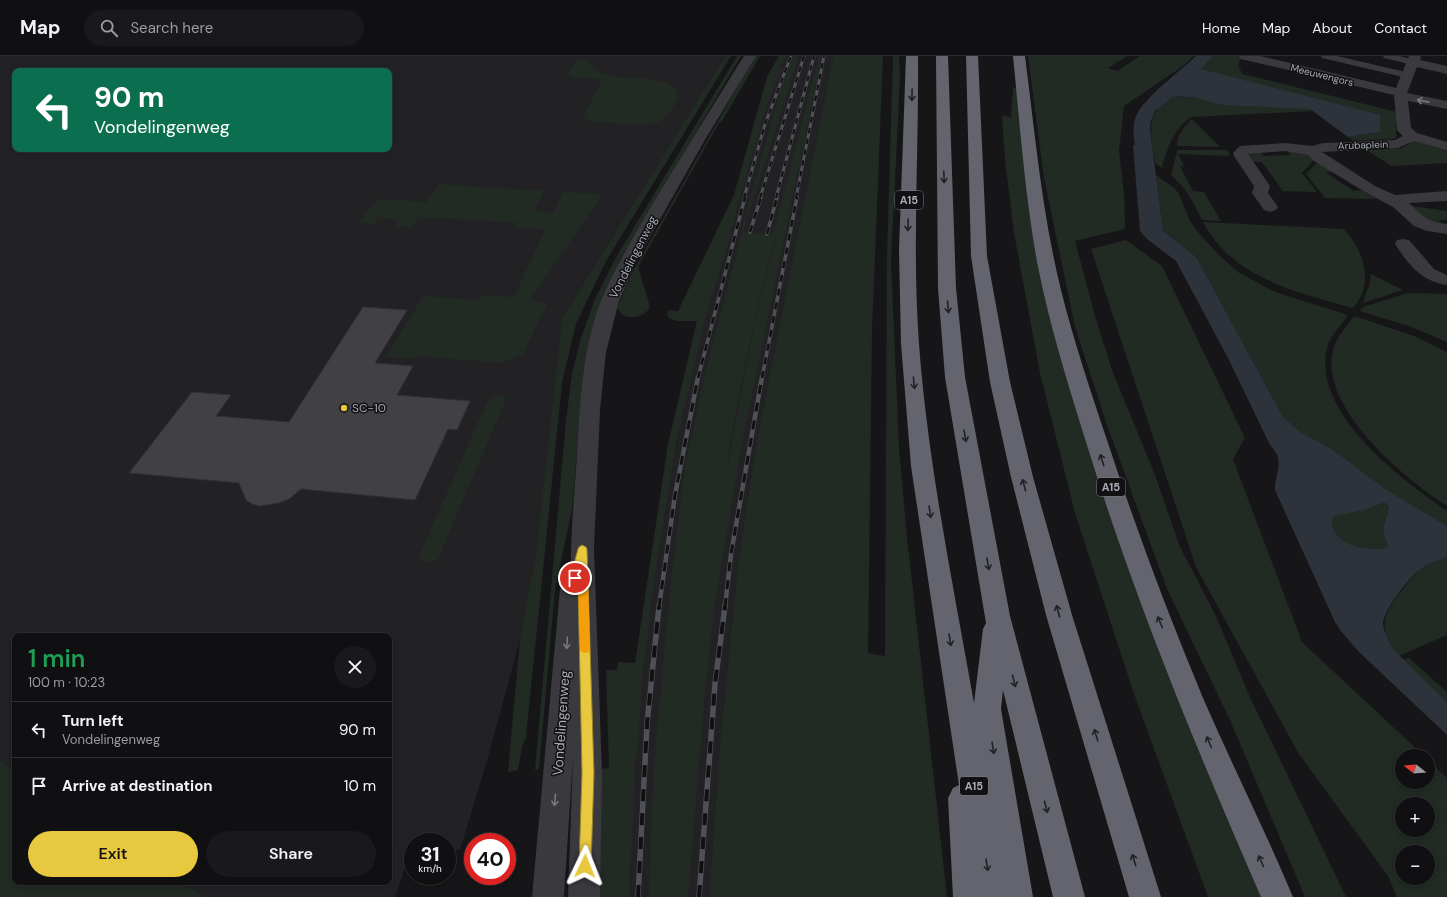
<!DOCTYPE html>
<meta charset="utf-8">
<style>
:root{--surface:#101012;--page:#19191b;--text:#f1f3f6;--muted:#9c9d9f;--line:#303032;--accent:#e8c83e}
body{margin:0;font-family:"DM Sans",sans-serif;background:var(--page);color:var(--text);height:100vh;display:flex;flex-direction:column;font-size:15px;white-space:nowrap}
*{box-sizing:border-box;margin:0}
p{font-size:13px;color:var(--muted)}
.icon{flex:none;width:22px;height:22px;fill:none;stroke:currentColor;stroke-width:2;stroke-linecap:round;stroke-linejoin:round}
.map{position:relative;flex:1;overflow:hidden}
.sheet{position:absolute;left:12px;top:577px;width:380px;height:252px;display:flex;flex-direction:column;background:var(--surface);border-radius:8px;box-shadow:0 2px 6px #0003,0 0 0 1px var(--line)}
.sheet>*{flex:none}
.hud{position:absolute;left:12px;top:12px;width:380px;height:84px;border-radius:8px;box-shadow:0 2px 6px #0003,0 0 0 1px var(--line);background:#0b6e4f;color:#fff;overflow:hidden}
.needle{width:26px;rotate:287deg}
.tools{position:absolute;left:1395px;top:693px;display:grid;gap:8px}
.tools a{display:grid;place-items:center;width:40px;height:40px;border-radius:50%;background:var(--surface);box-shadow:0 2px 6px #0003,0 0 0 1px var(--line);font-size:20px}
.speed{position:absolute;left:404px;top:777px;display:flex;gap:8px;font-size:20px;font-weight:700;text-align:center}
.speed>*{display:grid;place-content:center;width:52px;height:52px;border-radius:50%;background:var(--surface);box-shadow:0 2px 6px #0003,0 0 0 1px var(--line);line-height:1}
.speed small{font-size:10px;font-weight:400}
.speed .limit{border:6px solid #d22;background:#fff;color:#111}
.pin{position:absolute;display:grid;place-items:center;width:34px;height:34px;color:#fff;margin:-17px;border:2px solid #fff;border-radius:50%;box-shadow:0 1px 4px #0007}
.me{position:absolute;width:44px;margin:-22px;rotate:2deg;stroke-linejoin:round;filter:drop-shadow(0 0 3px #0008)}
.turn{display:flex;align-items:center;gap:14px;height:84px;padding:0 16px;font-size:18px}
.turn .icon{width:52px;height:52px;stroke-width:2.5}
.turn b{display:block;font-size:28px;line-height:34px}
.round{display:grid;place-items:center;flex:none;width:42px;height:42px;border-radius:21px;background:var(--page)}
.headline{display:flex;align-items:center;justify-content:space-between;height:68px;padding:0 16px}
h1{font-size:24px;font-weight:600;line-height:30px;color:#1e9e55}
.action{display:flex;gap:8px;margin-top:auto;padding:8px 16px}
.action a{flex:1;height:46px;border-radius:24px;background:var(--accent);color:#111;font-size:16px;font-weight:600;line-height:46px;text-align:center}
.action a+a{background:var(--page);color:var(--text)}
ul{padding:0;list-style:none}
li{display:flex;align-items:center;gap:12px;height:56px;padding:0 16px;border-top:1px solid var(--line)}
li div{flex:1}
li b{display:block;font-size:15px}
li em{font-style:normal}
header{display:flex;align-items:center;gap:24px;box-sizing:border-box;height:56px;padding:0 20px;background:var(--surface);border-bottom:1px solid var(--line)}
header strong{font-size:19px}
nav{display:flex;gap:22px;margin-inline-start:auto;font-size:14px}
.search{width:280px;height:36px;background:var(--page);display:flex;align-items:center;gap:10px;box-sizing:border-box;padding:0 14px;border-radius:22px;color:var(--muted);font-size:15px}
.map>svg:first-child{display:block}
.built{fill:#222225;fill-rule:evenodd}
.green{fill:#222a24;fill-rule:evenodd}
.water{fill:#2d323b;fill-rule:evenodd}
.building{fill:#404045;stroke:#313034}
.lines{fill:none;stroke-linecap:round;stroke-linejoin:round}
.pedestrian{fill:#39393e;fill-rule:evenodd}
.minor{fill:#39393e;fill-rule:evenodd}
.tertiary{fill:#39393e;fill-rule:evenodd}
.motorway{fill:#63646d;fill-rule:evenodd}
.rail-far3-casing{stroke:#505157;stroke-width:3}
.rail-far2-casing{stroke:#505157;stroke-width:3.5}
.rail-far1-casing{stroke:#505157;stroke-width:4.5}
.rail-casing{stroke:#505157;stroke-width:5.5}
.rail-far3{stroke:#111113;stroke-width:2;stroke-dasharray:5.5;stroke-linecap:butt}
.rail-far2{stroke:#111113;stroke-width:2.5;stroke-dasharray:7;stroke-linecap:butt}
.rail-far1{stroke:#111113;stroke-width:3;stroke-dasharray:9;stroke-linecap:butt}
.rail{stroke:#111113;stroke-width:4;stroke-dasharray:12;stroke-linecap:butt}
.oneway{stroke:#212225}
.oneway2{stroke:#777881}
.route{fill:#e8c83e;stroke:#978228}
.slow{fill:#f59e0b}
.poi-dot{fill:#e8c83e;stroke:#111113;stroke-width:1.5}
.labels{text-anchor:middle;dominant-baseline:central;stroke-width:3;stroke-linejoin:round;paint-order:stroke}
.far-street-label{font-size:10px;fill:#a9abb7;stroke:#111113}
.shield{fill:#111113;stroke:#7b7d86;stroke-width:1}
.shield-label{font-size:11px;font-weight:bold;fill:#a9abb7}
.street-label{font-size:12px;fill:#a9abb7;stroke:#111113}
.poi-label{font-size:12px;fill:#a9abb7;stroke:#111113;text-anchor:start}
.near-street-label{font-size:14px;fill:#a9abb7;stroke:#111113}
</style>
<header>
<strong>Map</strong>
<div class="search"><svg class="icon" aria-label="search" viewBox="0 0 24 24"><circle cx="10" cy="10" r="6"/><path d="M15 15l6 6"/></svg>Search here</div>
<nav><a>Home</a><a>Map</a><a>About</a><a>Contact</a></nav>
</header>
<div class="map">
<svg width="1447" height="841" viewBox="0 0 1447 841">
<rect width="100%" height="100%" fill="#161618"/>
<g class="built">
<path d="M0,0H725L562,262L536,494L520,583L487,705L460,794L447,793V786H413L395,841H0ZM15,15H389V93H15ZM15,580H389V826H15Z"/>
<polygon points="780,0 833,0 758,378 739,499 720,686 709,841 614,841 637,614 694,287"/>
</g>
<g class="green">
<polygon points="725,0 731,0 606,205 576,268 562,327 526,681 522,691 518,714 508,716 520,583 536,494 562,262"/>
<polygon points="737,0 741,0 621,202 614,217 584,315 572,453 555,534 539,713 535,714 566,364 572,318 580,285 594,245 615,203"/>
<path d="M755,0H760L722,65L719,67L638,211L650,251C644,262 632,263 622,259L617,252L632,217Z"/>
<polygon points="779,0 787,0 780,11 782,13 767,49 736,155 728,189 707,255 677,383 650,550 651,555 643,613 637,699 634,708 635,717 631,802 629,812 629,841 595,841 601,713 609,712 606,614 617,614 618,606 635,607 668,388 697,265 677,265 669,262 667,258 669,254 678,255 734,139 767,21"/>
<path d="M794,0H799L743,176H741C753,134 764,92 776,50C779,38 784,22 789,12L788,11Z"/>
<path d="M819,0H821L819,14L744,377L715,547L704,646L688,841H649L653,725L659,653L670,537L682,435L686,405L705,318L742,176L775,179C756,255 739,331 727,408L728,409L754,270L776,179H773Z"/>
<polygon points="833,0 883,0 872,274 868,597 885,600 887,200 893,0 899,0 900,22 891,205 899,392 907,481 947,841 709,841 720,686 739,499 758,378"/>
<polygon points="1028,0 1127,0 1108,12 1117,15 1140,0 1194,0 1183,10 1124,50 1119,95 1124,137 1125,173 1075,185 1095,260 1112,314 1155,419 1180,491 1216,560 1249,639 1346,841 1305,841 1230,664 1167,533 1107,369 1075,271 1044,122"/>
<polygon points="1213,0 1244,0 1238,8 1242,18 1397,56 1398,64 1396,64 1396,82 1393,83 1353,85 1348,81 1380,76 1200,13"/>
<path d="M581,3C591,3 596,17 606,19C628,25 658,18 676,33L678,41C674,49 670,59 662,64C648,73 606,66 588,65L583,61L602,24C591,20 578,25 567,19L577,4Z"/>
<polygon points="1013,31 1017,32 1050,257 1265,841 1208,841 1133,635 1075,457 1040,317 1014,177 1005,104 1002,60 1011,61"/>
<path d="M1175,40L1310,53L1313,55L1192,61C1175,70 1166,94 1162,112L1155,107C1151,78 1143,56 1175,40Z"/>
<path d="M1192,63L1220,91L1177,90C1175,81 1186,69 1192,63Z"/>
<polygon points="1415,84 1447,91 1447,107 1392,110 1366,94 1402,92"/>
<path d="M1179,94H1227L1230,100L1178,98L1184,110H1180L1193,135L1204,136L1221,165L1202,164C1192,144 1188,134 1171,119L1177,95Z"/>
<polygon points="1286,94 1305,98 1315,103 1302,117 1317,136 1283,135 1262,106 1250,106 1248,97 1259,95 1264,100 1291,99"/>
<polygon points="1318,105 1334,115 1326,117 1354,135 1361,134 1377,143 1325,142 1306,118"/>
<path d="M1156,119L1174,132L1179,138L1190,165L1197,175L1217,197L1238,216L1275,236L1348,259C1341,270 1330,279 1327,292C1311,356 1402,424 1447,455V470L1387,434L1332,393L1302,377L1283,361L1199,206L1195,200L1163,175Z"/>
<polygon points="439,128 544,135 534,155 553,157 563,136 603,138 530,244 547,248 523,298 502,307 416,300 413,303 386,301 423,240 479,244 481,239 514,241 545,174 515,171 517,167 419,161 412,171 394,170 398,164 379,162 375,168 359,167 377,143 427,146"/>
<polygon points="1406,149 1447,155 1447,164 1439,164 1444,170 1436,170"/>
<path d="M1203,166L1343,173C1364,193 1375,228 1353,252C1297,236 1233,223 1203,166Z"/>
<path d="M1126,184L1162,210L1245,382L1233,403L1302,586L1424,700H1402V726H1428V704L1447,722V841H1397L1388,820L1299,698L1196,511L1091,193ZM1402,748H1428V774H1402ZM1402,796H1428V822H1402Z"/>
<polygon points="1371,218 1403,234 1363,247 1369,230"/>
<polygon points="1408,237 1447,238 1447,286 1412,271 1360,255 1363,251"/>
<path d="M1354,260L1414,280L1447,296V450C1405,423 1315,349 1334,291C1337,280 1348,269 1354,260Z"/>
<polygon points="494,340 501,340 506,343 438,503 431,507 423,505 419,500 489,342"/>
<path d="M1383,447H1386L1389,452C1385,468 1380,474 1388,490C1384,494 1379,493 1373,493C1356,492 1333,486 1332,465L1334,460Z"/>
<path d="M1447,501V579L1399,600C1376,573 1383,558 1403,533C1408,527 1413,519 1419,514C1427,508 1438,505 1447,501Z"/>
<polygon points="1409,602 1447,636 1447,646 1403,604"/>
<polygon points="0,705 15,715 15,826 181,826 204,841 0,841"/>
</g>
<path class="water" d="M1196,0H1213L1201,13L1380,59V76L1348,81L1310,53L1223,49L1197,42L1178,40L1172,41L1155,55L1151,65L1150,73L1163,175L1195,200L1199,206L1283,361L1302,377L1332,393L1387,434L1447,470V501C1438,505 1427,508 1419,514C1409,522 1383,555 1383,568C1384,577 1389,586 1394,594L1447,646V679L1358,595L1341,575L1335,566L1275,434C1275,414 1286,406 1270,389L1228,302L1176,205L1147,183L1140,175L1133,89H1135C1133,79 1132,66 1138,56C1149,38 1180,15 1196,0ZM1383,447H1386L1389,452C1385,468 1380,473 1388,490C1384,494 1379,493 1373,493C1356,492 1333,486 1332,465L1334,460L1364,454Z"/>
<polygon class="building" points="363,251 407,254 375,307 413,310 397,339 470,345 457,374 448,373 415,444 301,433 289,443 279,447 260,450 252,448 246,444 239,427 129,417 192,336 231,339 216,360 289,366"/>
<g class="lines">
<g class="pedestrian">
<polygon points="1321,0 1337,0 1410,17 1412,19 1407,22 1322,2"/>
<polygon points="1383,0 1399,0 1416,4 1417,6 1413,9 1384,2"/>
</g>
<g class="minor">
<path d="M1239,0H1260L1396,32L1409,0H1421L1420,4L1447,10V18L1417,11L1407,37L1447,45V53L1408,45L1411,72L1417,77L1447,86V94L1414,85L1398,92L1322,96L1375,130L1395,139L1447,135V145L1409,147C1421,159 1429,167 1447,168V178L1427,175L1414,170L1393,151L1365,136L1314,105L1308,99L1286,95L1248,98L1270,130L1268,137L1278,151L1276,154L1270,156L1264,154L1252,137L1254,130L1234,100L1233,97L1240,90L1286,87L1312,90L1323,87L1395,84L1403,80L1397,74L1394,39L1241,3Z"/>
<path d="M1403,183L1409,184L1434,213L1447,219V229C1422,226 1408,208 1395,188L1397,184Z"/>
</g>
<path class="tertiary" d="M744,0H756L706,82L638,202L619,245L606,296L600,354L594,493L602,717L600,841H568L573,700L564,841H532L560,533L563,526L571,523C570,482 574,441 577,399C580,348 582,293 601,245C615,211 634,180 652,149C682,99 713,49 744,0Z"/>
<g class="motorway">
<path d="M906,0H918C919,96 912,192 919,288C928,408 953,528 974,647L983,573L986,567L945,321L938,232L936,0H948L956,232L965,321L1010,560L1085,841H1053L1003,634L1001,653L1033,841H953L948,742L953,732L959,729L911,410L901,288L899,194Z"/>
<polygon points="966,0 978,0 987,200 1010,326 1033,421 1072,559 1161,841 1129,841 1046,559 1011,421 990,326 971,200"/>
<path d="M1013,0H1025C1035,78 1042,157 1061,234C1074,286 1091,336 1108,387C1136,473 1168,558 1203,642C1232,709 1265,774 1293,841H1261C1196,692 1134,542 1086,386C1068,328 1050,271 1038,211C1025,141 1020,70 1013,0Z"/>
</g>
<g class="rail-far3-casing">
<g id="rail-far3">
<polyline points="744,142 765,68 791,0"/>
<polyline points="760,142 804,0"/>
<polyline points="776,142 814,0"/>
<polyline points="796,142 824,0"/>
</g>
</g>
<g class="rail-far2-casing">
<g id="rail-far2">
<polyline points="750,176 761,141"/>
<polyline points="767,178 777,141"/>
<polyline points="698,322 745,141"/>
<polyline points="762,322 797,141"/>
</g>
</g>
<g class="rail-far1-casing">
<g id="rail-far1">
<polyline points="659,551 675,439 698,321"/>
<polyline points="725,551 731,498 762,321"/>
</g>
</g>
<g class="rail-casing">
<g id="rail">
<polyline points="638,841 647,668 659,550"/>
<polyline points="699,841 715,628 725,550"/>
</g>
</g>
<use href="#rail-far3" class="rail-far3"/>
<use href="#rail-far2" class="rail-far2"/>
<use href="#rail-far1" class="rail-far1"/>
<use href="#rail" class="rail"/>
</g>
<defs><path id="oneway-shaft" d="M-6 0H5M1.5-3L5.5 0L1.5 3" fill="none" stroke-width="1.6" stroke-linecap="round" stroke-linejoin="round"/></defs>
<g class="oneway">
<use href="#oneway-shaft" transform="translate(912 39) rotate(91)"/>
<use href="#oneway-shaft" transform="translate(944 121) rotate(88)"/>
<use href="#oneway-shaft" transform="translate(908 169) rotate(92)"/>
<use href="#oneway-shaft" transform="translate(948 251) rotate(85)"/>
<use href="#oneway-shaft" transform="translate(914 327) rotate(84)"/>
<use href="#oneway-shaft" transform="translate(965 380) rotate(80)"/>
<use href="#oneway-shaft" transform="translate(1102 404) rotate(-108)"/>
<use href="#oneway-shaft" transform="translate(1024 429) rotate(-105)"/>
<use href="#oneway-shaft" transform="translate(930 456) rotate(81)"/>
<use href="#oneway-shaft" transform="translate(988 508) rotate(80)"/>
<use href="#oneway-shaft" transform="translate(1058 555) rotate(-105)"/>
<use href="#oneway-shaft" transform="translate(1160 566) rotate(-112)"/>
<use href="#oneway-shaft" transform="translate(950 584) rotate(81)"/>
<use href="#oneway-shaft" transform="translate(1014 625) rotate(76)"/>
<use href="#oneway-shaft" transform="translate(1096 679) rotate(-107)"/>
<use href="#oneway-shaft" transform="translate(1209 686) rotate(-114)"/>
<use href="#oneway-shaft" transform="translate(993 692) rotate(81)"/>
<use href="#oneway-shaft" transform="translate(1046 751) rotate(75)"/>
<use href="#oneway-shaft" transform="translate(1134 804) rotate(-107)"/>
<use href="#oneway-shaft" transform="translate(1261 805) rotate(-114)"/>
<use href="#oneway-shaft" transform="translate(987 809) rotate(81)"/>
</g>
<g class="oneway2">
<use href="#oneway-shaft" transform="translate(1423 45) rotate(-169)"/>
<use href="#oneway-shaft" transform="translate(567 587) rotate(94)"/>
<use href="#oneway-shaft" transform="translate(555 744) rotate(95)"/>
</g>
<polygon class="route" points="582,489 586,491 587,493 594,717 591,810 590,815 585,817 580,815 579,810 582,717 578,525 575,527 571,526 570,522 578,493 579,491"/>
<polygon class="slow" points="583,519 587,520 588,523 590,593 589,596 585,597 581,596 580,593 578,523 580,520"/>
<circle class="poi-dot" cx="344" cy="352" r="4"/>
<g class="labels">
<g class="far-street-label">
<text transform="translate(1322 19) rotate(14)">Meeuwengors</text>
<text transform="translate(1363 89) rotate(-2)">Arubaplein</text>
</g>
<g class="shield">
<rect x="895" y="135" width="28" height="18" rx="3"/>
<rect x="1097" y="422" width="28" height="18" rx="3"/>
<rect x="960" y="721" width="28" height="18" rx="3"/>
</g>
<g class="shield-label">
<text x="909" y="144">A15</text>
<text x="1111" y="431">A15</text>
<text x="974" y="730">A15</text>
</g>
<g class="street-label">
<text transform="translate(633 201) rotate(-63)">Vondelingenweg</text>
</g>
<g class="poi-label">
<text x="352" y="352">SC-10</text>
</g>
<g class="near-street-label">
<text transform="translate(561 667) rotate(-86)">Vondelingenweg</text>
</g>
</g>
</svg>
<div class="tools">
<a><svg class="needle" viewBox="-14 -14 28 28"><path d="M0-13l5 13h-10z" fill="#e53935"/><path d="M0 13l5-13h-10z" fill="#9c9d9f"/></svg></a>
<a>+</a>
<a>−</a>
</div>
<div class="speed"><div>31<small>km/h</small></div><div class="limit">40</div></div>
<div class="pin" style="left:575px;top:522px;background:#d93025"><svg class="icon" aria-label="arrive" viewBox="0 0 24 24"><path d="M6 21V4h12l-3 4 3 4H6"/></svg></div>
<svg class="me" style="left:585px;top:810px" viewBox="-20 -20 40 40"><path d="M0-17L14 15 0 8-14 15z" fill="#e8c83e" stroke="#fff" stroke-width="4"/></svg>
<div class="hud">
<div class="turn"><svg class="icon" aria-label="left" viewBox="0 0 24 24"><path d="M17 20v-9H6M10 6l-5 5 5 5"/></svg><div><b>90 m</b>Vondelingenweg</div></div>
</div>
<section class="sheet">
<div class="headline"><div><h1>1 min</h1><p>100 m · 10:23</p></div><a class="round"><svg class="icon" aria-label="close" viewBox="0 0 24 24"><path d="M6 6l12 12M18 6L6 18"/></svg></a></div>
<ul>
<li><svg class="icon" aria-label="left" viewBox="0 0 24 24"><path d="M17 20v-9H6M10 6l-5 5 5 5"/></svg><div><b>Turn left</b><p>Vondelingenweg</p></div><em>90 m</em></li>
<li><svg class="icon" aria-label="arrive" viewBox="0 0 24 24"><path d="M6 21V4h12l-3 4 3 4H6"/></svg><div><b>Arrive at destination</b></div><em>10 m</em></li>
</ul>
<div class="action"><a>Exit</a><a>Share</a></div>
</section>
</div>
